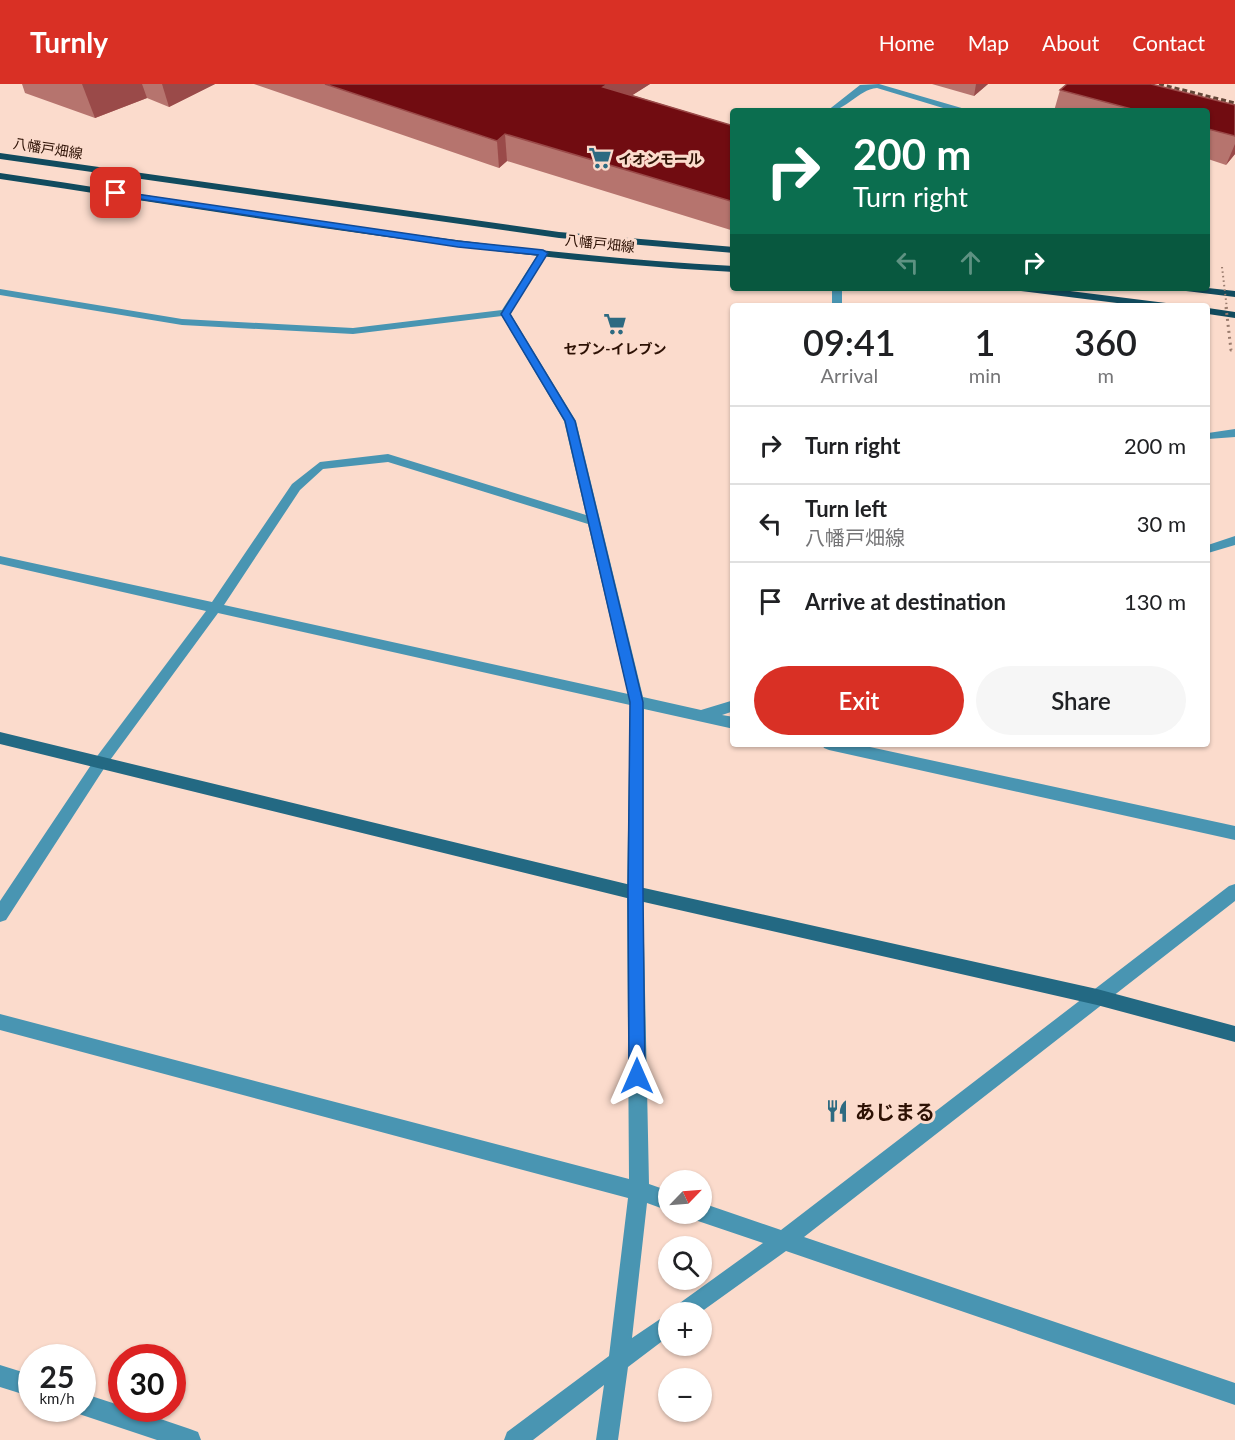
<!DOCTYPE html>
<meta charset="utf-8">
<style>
:root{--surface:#fff;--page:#f6f6f6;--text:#202124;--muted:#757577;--line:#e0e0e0;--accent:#d93025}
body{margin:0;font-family:Lato,"Noto Sans JP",sans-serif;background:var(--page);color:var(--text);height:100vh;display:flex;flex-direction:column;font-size:22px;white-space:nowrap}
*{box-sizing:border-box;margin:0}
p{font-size:20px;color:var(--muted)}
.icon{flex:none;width:33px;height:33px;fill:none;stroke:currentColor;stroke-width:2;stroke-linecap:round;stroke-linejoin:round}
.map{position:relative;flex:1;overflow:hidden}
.drawer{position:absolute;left:730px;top:219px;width:480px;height:444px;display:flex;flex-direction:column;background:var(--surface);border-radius:6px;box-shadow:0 2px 4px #0004}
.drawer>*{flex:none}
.top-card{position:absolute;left:730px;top:24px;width:480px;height:183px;border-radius:6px;box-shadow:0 2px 4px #0004;background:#0b6e4f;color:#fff;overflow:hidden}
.needle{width:39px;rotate:65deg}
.tools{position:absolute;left:658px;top:1086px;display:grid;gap:12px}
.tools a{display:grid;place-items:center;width:54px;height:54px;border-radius:50%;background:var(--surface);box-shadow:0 2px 4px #0004;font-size:30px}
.speed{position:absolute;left:18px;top:1260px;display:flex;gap:12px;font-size:30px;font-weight:700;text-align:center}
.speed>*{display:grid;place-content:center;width:78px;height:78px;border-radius:50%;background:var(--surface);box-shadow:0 2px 4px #0004;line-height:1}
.speed small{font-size:15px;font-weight:400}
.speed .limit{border:9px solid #d22;background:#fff;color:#111}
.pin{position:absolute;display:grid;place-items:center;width:51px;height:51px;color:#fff;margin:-26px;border-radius:12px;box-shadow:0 3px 9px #0006}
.me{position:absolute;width:66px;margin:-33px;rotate:0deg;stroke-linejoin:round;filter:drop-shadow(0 0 4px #0008)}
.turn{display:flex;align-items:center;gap:21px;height:126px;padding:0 24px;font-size:27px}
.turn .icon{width:78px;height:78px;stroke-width:2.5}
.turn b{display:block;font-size:42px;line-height:51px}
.lanes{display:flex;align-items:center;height:57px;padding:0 24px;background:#0003;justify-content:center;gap:30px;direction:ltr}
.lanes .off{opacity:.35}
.eta{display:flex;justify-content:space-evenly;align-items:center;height:102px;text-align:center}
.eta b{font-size:36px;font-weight:600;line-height:42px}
.action{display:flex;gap:12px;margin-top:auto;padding:12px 24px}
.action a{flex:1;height:69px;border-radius:36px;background:var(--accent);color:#fff;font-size:24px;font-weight:600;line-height:69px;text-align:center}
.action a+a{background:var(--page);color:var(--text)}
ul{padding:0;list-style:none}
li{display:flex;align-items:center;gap:18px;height:78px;padding:0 24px;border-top:2px solid var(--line)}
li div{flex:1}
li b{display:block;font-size:22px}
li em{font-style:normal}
header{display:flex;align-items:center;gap:36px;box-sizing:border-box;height:84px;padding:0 30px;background:var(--accent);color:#fff}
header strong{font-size:28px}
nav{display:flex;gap:33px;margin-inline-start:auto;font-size:21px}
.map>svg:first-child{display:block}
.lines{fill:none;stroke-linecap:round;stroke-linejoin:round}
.lane{fill:#4995b2;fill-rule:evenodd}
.street{fill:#4995b2;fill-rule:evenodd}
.secondary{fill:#236983;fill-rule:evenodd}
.primary{fill:#114b5e;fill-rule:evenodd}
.rail{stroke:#624537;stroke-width:3;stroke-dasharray:5 3;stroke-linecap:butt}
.path-bridge-far1{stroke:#9a7c6e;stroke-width:2;stroke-dasharray:1.5 3;stroke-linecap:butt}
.path-bridge{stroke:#9a7c6e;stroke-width:3;stroke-dasharray:2 4;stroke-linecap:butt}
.wall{fill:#b6746e}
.shaded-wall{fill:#9a4a49}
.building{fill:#710c11;stroke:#9a4a49;stroke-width:1.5}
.route{fill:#1a73e8;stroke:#114b97;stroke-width:1.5}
.labels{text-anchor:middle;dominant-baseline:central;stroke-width:6;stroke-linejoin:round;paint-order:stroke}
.far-street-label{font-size:14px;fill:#2d1104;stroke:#fbdbcc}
.far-poi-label{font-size:14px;font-weight:bold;fill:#2d1104;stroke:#fbdbcc;text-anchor:start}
.near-poi-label{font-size:20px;font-weight:bold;fill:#2d1104;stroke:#fbdbcc;text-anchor:start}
</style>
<header>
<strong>Turnly</strong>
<nav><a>Home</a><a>Map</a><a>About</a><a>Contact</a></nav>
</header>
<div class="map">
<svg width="1235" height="1356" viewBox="0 0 1235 1356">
<rect width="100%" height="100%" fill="#fbdbcc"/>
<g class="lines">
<g class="lane">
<path d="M879,0L965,25L966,27H953L877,4C857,6 847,27 827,27L860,1Z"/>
<rect x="832" y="204" width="10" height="18"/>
<polygon points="1235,345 1235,353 1208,355 1208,349"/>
</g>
<g class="street">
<path d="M540,167L548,169L510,229L576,337L643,613L701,626L734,616V627L722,631L734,633V645L644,625L643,809L649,1100L669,1107V1127L647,1119L632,1254L669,1229V1252L628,1283L618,1356H596L604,1301L533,1356H504L507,1348L609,1272L628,1114L0,946V930L629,1095L627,809L630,621L218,529L105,683L6,836L0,838V817L95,675L206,527L0,480V472L212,518L292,400L320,378L388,370L586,431L564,337L502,232L353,250L182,241L0,211V205L182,235L353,244L502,226ZM388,378L588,440L628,610L224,521L300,406L323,385Z"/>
<polygon points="1235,452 1235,461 1208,469 1208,461"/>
<polygon points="822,660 856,660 1235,742 1235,756 829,666 824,664"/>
<polygon points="1235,800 1235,817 804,1153 1235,1299 1235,1321 786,1167 701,1228 674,1228 677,1221 763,1159 695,1136 692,1130 702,1130 702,1119 781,1146 1229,802"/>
<polygon points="0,1281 32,1291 32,1313 0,1303"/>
<polygon points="82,1309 122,1322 122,1324 128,1324 190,1345 198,1348 201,1356 157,1356 82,1331 74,1328 73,1324 82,1324"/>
</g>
<polygon class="secondary" points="0,648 635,802 1097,905 1235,942 1235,958 1097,921 635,816 0,660"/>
<g class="primary">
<polygon points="0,69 559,148 734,163 734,169 559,154 0,75"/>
<path d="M0,89C244,125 487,169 734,182V188C487,175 244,131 0,95Z"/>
<polygon points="1016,204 1046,204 1166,219 1171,222 1141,222 1021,207"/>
<polygon points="1181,204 1208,204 1235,207 1235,213 1186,207"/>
<polygon points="1208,224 1235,228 1235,234 1208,230"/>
</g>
<polyline class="rail" points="1159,0 1235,19"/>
<polyline class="path-bridge-far1" points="1222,183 1227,225"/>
<polyline class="path-bridge" points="1226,223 1231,266 1235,267"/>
</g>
<g class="wall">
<polygon points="22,0 215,0 169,23 147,14 95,34 25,9"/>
<polygon points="254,0 650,0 632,11 734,42 734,147 507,77 499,84"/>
<polygon points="932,0 988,0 974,12"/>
<polygon points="1060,6 1235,21 1235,70 1226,81 1208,75 1208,27 1054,27"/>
</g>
<g class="shaded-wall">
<polygon points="82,0 142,0 147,14 95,34"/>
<polygon points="162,0 215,0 169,23"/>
<polygon points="608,0 650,0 603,30 603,3"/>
<polygon points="976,0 988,0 974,12"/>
<polygon points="505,50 507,77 499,84 497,57"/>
<polygon points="1235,60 1235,70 1226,81"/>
</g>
<g class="building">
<polygon points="325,0 608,0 603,3 734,42 734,118 505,50 497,57"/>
<polygon points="1067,0 1151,0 1235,21 1235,52 1208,45 1208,27 1139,27 1060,6"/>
</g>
<polygon class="route" points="116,107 458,157 543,166 548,169 510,230 575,337 643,618 643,809 645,992 643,998 637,1000 631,998 629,992 628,809 630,618 565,337 501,230 538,171 458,163 113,111 112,109"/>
<defs>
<g id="supermarket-bare" transform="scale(1.8)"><path d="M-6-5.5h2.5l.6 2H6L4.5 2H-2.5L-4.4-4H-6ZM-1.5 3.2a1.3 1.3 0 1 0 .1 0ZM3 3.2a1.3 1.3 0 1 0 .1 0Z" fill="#2d6a81" stroke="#fbdbcc" stroke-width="2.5" paint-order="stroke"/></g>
<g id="restaurant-bare" transform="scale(1.8)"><path d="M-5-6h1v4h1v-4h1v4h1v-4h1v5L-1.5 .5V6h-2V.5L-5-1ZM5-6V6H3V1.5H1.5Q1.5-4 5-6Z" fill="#2d6a81" stroke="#fbdbcc" stroke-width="2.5" paint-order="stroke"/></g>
</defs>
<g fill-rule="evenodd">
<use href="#supermarket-bare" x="600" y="74"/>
<use href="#supermarket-bare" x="615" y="240"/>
<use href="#restaurant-bare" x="837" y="1027"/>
</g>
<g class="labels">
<g class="far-street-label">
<text transform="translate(48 64) rotate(9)">八幡戸畑線</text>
<text transform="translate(600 159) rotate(6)">八幡戸畑線</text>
</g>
<g class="far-poi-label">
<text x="618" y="74">イオンモール</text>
<text x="615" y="264" text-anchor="middle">セブン-イレブン</text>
</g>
<g class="near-poi-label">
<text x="855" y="1027">あじまる</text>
</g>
</g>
</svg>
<div class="tools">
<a><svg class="needle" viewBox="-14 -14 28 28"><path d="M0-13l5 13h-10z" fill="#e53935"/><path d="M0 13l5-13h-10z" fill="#757577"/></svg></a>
<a><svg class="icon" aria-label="search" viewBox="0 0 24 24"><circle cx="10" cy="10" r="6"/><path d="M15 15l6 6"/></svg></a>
<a>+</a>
<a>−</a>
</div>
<div class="speed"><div>25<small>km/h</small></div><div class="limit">30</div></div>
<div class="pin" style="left:116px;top:109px;background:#d93025"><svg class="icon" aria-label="arrive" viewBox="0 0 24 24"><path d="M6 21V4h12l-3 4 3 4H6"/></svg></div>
<svg class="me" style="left:637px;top:992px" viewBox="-20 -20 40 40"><path d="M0-17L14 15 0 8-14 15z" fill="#1a73e8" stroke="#fff" stroke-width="4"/></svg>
<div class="top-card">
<div class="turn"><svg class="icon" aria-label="right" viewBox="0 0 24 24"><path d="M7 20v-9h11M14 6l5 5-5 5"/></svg><div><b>200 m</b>Turn right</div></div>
<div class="lanes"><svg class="icon off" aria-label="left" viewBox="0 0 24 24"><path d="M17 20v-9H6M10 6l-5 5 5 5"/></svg><svg class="icon off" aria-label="ahead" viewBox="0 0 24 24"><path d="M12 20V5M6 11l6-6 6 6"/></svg><svg class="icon" aria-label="right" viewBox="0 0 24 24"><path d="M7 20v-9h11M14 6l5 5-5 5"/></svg></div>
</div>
<section class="drawer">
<div class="eta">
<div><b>09:41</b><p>Arrival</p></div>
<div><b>1</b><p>min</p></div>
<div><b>360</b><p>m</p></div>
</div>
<ul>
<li><svg class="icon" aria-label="right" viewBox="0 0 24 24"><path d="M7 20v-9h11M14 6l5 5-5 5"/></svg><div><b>Turn right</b></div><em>200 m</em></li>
<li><svg class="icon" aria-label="left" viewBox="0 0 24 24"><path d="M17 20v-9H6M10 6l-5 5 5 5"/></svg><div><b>Turn left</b><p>八幡戸畑線</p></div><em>30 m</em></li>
<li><svg class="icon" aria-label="arrive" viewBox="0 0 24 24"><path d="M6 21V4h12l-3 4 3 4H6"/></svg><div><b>Arrive at destination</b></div><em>130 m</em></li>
</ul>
<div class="action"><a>Exit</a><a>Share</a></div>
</section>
</div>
